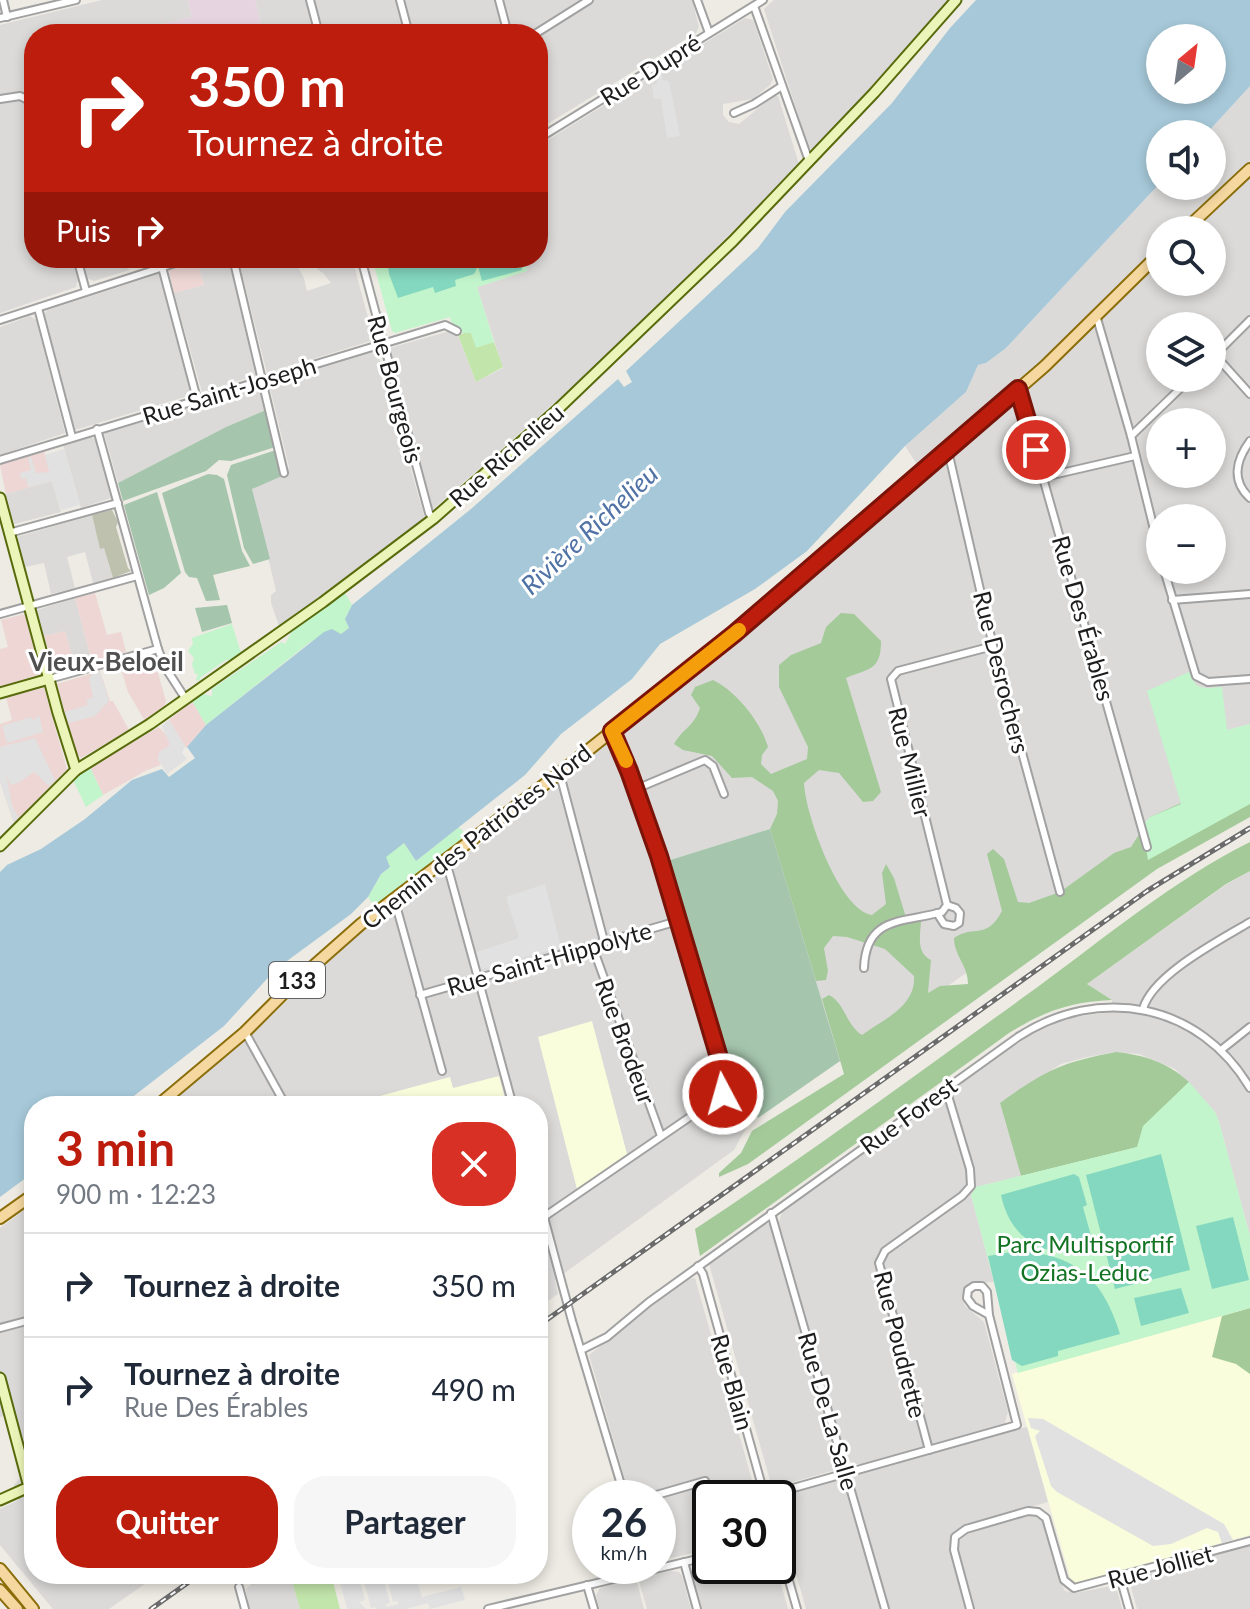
<!DOCTYPE html>
<html lang="fr">
<meta charset="utf-8">
<style>
:root{--surface:#fff;--page:#f6f6f7;--text:#1f2937;--muted:#747a83;--line:#e0e1e3;--accent:#bc1d0d}
body{margin:0;font-family:Lato,sans-serif;background:var(--page);color:var(--text);height:100vh;display:flex;flex-direction:column;font-size:30px;white-space:nowrap}
*{box-sizing:border-box;margin:0}
p{font-size:26px;color:var(--muted)}
.icon{flex:none;width:44px;height:44px;fill:none;stroke:currentColor;stroke-width:2;stroke-linecap:round;stroke-linejoin:round}
.map{position:relative;flex:1;overflow:hidden}
.sheet{position:absolute;left:24px;top:1096px;width:524px;height:488px;display:flex;flex-direction:column;background:var(--surface);border-radius:32px;box-shadow:0 4px 12px #0003}
.sheet>*{flex:none}
.banner{position:absolute;left:24px;top:24px;width:524px;height:244px;border-radius:32px;box-shadow:0 4px 12px #0003;background:#bc1d0d;color:#fff;overflow:hidden}
.needle{width:52px;rotate:29deg}
.fabs{position:absolute;left:1146px;top:24px;display:grid;gap:16px}
.fabs a{display:grid;place-items:center;width:80px;height:80px;border-radius:50%;background:var(--surface);box-shadow:0 4px 12px #0003;font-size:40px}
.speed{position:absolute;left:572px;top:1480px;display:flex;gap:16px;font-size:40px;font-weight:700;text-align:center}
.speed>*{display:grid;place-content:center;width:104px;height:104px;border-radius:50%;background:var(--surface);box-shadow:0 4px 12px #0003;line-height:1}
.speed small{font-size:20px;font-weight:400}
.speed .limit{border:4px solid #111;border-radius:12px;background:#fff;color:#111}
.pin{position:absolute;display:grid;place-items:center;width:68px;height:68px;color:#fff;margin:-34px;border:4px solid #fff;border-radius:50%;box-shadow:0 2px 8px #0007}
.me{position:absolute;width:88px;margin:-44px;rotate:354deg;stroke-linejoin:round;filter:drop-shadow(0 0 6px #0008)}
.turn{display:flex;align-items:center;gap:28px;height:168px;padding:0 32px;font-size:36px}
.turn .icon{width:104px;height:104px;stroke-width:2.5}
.turn b{display:block;font-size:56px;line-height:68px}
.then{display:flex;align-items:center;height:76px;padding:0 32px;background:#0003;gap:16px;font-size:30px}
.round{display:grid;place-items:center;flex:none;width:84px;height:84px;border-radius:32px;background:var(--page)}
.headline{display:flex;align-items:center;justify-content:space-between;height:136px;padding:0 32px}
h1{font-size:48px;font-weight:700;line-height:60px;color:var(--accent)}
.action{display:flex;gap:16px;margin-top:auto;padding:16px 32px}
.action a{flex:1;height:92px;border-radius:32px;background:var(--accent);color:#fff;font-size:32px;font-weight:700;line-height:92px;text-align:center}
.action a+a{background:var(--page);color:var(--text)}
ul{padding:0;list-style:none}
li{display:flex;align-items:center;gap:24px;height:104px;padding:0 32px;border-top:2px solid var(--line)}
li div{flex:1}
li b{display:block;font-size:30px}
li em{font-style:normal}
.map>svg:first-child{display:block}
.residential{fill:#dbdad9;fill-rule:evenodd}
.commercial{fill:#edd6d3}
.industrial{fill:#e6d5e1}
.education{fill:#fafddc}
.construction{fill:#bfc1af}
.grass{fill:#c2e5ab}
.forest{fill:#a4ca9a}
.cemetery{fill:#a5c5ad}
.park{fill:#c2f5cb}
.pitch{fill:#85d8c0}
.parking{fill:#e1e1e1}
.water{fill:#a6c8d8;fill-rule:evenodd}
.lines{fill:none;stroke-linecap:round;stroke-linejoin:round}
.street-casing{stroke:#a1a1a1;stroke-width:10}
.secondary-casing{stroke:#586b0c;stroke-width:13}
.primary-casing{stroke:#8b6d0a;stroke-width:14}
.street{stroke:#fff;stroke-width:6}
.secondary{stroke:#ecf5b9;stroke-width:9}
.primary{stroke:#f5d8a0;stroke-width:10}
.rail-casing{stroke:#6b6b6b;stroke-width:5}
.rail{stroke:#fff;stroke-width:2;stroke-dasharray:6;stroke-linecap:butt}
.route-casing{stroke:#7a1308;stroke-width:20}
.route{stroke:#bc1d0d;stroke-width:14}
.slow{stroke:#f59e0b;stroke-width:14}
.labels{text-anchor:middle;dominant-baseline:central;stroke-width:6;stroke-linejoin:round;paint-order:stroke}
.shield{fill:#fff;stroke:#616161;stroke-width:2}
.shield-label{font-size:22px;font-weight:bold;fill:#1d1d1d}
.street-label{font-size:24px;fill:#1d1d1d;stroke:#fff}
.park-label{font-size:24px;fill:#127323;stroke:#fff}
.water-label{font-size:26px;font-style:italic;fill:#5072a5;stroke:#fff}
.neighbourhood-label{font-size:26px;font-weight:bold;fill:#505050;stroke:#fff}
</style>
<div class="map">
<svg width="1250" height="1609" viewBox="0 0 1250 1609">
<rect width="100%" height="100%" fill="#edebe3"/>
<g class="residential">
<polygon points="102,0 188,0 192,17 119,34 34,34 34,258 126,258 129,270 94,281 89,279 77,282 76,287 0,313 0,25"/>
<polygon points="255,0 692,0 699,27 696,33 544,126 538,122 538,34 263,34"/>
<polygon points="774,0 949,0 867,93 812,149 808,146 764,9"/>
<polygon points="745,18 753,20 755,25 773,79 770,85 753,99 723,104 723,115 729,122 739,124 773,96 778,96 799,164 617,348 433,509 408,423 409,420 390,348 453,330 457,333 476,382 503,368 477,287 527,271 524,258 538,258 538,146"/>
<path d="M1250,86V724L1227,730L1201,689L1194,684L1181,804L1150,817L1147,847L840,1061L770,829L667,861L734,1081L728,1096L748,1122L747,1126L734,1150L555,1280L558,1294L538,1308V1106H162L236,1049L360,932L404,896L474,849L556,784L804,583L926,478L905,446L966,392L978,365L986,363L1006,348L1160,183V186H1212V134H1206ZM1160,230H1212V282H1160ZM1160,326H1212V378H1160ZM1160,422H1212V474H1160ZM1160,518H1212V570H1160Z"/>
<polygon points="211,258 228,258 257,375 202,392 174,293 204,285 197,262"/>
<polygon points="238,258 293,258 304,278 307,291 331,283 324,274 303,258 352,258 374,340 267,373"/>
<polygon points="159,274 191,395 75,430 44,314 48,310"/>
<polygon points="30,316 36,320 65,433 0,455 0,327"/>
<polygon points="377,351 425,519 279,626 271,603 271,595 276,591 252,489 286,474 289,467 269,384"/>
<polygon points="259,387 266,410 226,427 118,483 104,433"/>
<polygon points="91,437 95,439 111,498 81,508 63,445"/>
<polygon points="52,481 61,512 14,524 6,494"/>
<polygon points="92,515 100,548 104,548 113,578 93,583 85,552 67,557 75,588 51,594 44,563 25,567 17,537"/>
<polygon points="75,598 92,662 75,666 65,631 44,636 37,610"/>
<polygon points="1250,871 1250,1236 1219,1122 1215,1112 1175,1069 1139,1054 1116,1052 1087,1057 1061,1064 1000,1103 1021,1176 976,1187 971,1195 994,1282 971,1283 965,1289 962,1299 965,1306 984,1322 1008,1412 1005,1422 1008,1431 1028,1427 1048,1502 982,1520 956,1531 951,1539 950,1551 965,1609 888,1609 853,1482 854,1476 863,1472 860,1464 853,1464 845,1456 779,1222 783,1209 1036,1031 1067,1018 1112,1012 1112,1000 1087,984 1227,884"/>
<polygon points="34,1203 34,1574 159,1574 109,1609 53,1609 0,1545 0,1509 19,1500 14,1485 20,1478 4,1416 0,1417 0,1228"/>
<polygon points="763,1223 772,1225 839,1458 835,1470 776,1487 771,1484 709,1264"/>
<polygon points="695,1278 757,1498 710,1498 710,1549 658,1561 658,1498 708,1485 707,1478 630,1497 589,1355 667,1294 688,1279"/>
<polygon points="837,1479 846,1483 881,1609 806,1609 778,1509 778,1498 775,1498"/>
<polygon points="1030,1515 1042,1519 1059,1580 1065,1591 1075,1593 1111,1586 1117,1590 1122,1609 974,1609 958,1551 960,1540 969,1533"/>
<polygon points="1250,1546 1250,1609 1137,1609 1131,1587 1137,1577"/>
<polygon points="710,1561 710,1566 776,1566 788,1609 702,1609 692,1571 696,1566"/>
<polygon points="671,1571 679,1572 682,1576 691,1609 647,1609 638,1578"/>
<polygon points="263,1574 290,1574 300,1609 249,1609 246,1589"/>
<polygon points="636,1578 644,1609 599,1609 596,1595 600,1588"/>
</g>
<g class="commercial">
<polygon points="197,262 204,285 174,293 169,271"/>
<polygon points="44,451 52,481 6,494 0,465"/>
<polygon points="95,593 107,635 121,632 126,652 92,662 75,598"/>
<polygon points="25,614 40,674 0,687 0,649 8,647 1,620"/>
<polygon points="65,631 75,666 55,671 44,636"/>
<polygon points="150,658 154,659 166,701 164,707 145,721 128,692 120,666"/>
<polygon points="100,671 110,701 113,701 129,730 81,758 76,752 57,684"/>
<polygon points="44,688 67,770 14,823 0,782 0,724 12,720 6,697"/>
<polygon points="192,700 206,725 186,748 169,720"/>
<polygon points="159,727 168,737 170,745 158,759 161,765 147,770 103,795 90,767"/>
</g>
<polygon class="industrial" points="188,0 255,0 263,34 137,34 136,30 192,17"/>
<g class="education">
<polygon points="592,1021 627,1154 577,1189 538,1037"/>
<polygon points="499,1076 507,1106 367,1106 365,1100 450,1077 453,1088"/>
<polygon points="1250,1308 1250,1535 1077,1583 1071,1581 1012,1374"/>
</g>
<polygon class="construction" points="112,510 118,522 116,527 128,568 131,571 113,578 104,548 100,549 92,515"/>
<g class="grass">
<polygon points="468,332 471,333 477,347 494,342 503,367 476,382 458,335"/>
<polygon points="290,1574 331,1574 340,1609 300,1609"/>
</g>
<g class="forest">
<path d="M841,613L854,614L881,641C881,671 869,668 846,678L881,792L873,801L863,802L839,773L819,770L804,783C805,813 839,910 872,915L886,904L882,873L886,864L894,878L907,921L921,919C921,934 915,952 931,960L928,993L940,986L968,984C968,965 954,956 954,938C974,924 986,941 1002,911L987,854L993,849L1004,859L1018,902L1029,903L1060,892L1114,853L1131,847L1150,817L1250,772V817L1157,869L748,1164L719,1177V1173L741,1153L752,1131L844,1074L822,999L829,995C845,1003 846,1025 862,1035C884,1019 916,1006 914,976L885,949L847,937L833,936L824,948L828,971L826,980L816,981L770,829L777,814L778,801L773,791L752,777L732,778L712,756L683,750L674,744C683,728 693,728 700,708L691,695L695,687L713,680C736,691 761,722 768,747L762,755L761,764L771,774L807,759L808,747L779,687V665L791,655L821,643L826,627Z"/>
<path d="M1250,842V871L1226,884L1087,984L1112,1000C1070,1002 1045,1011 1009,1033L700,1256L695,1229C812,1152 925,1068 1039,986C1107,936 1174,880 1250,842Z"/>
<path d="M1116,1052C1144,1055 1167,1062 1189,1082L1144,1126L1138,1147L1021,1176L1000,1103C1044,1071 1062,1062 1116,1052Z"/>
<polygon points="1250,1308 1250,1374 1236,1364 1212,1357 1222,1316"/>
</g>
<g class="cemetery">
<polygon points="266,410 275,447 231,461 219,460 206,471 123,501 118,483 226,427"/>
<polygon points="276,450 282,476 252,489 270,559 253,564 244,548 227,475 231,465"/>
<polygon points="208,474 217,475 224,479 242,551 250,566 213,575 220,600 206,601 197,578 189,577 185,572 162,493"/>
<polygon points="157,492 181,573 164,588 149,595 124,505"/>
<polygon points="227,605 232,623 202,632 195,608"/>
<polygon points="770,829 840,1061 758,1118 734,1081 667,861"/>
</g>
<g class="park">
<polygon points="372,258 524,258 527,271 477,287 494,342 476,348 471,333 463,333 452,324 450,317 395,333 392,331"/>
<polygon points="345,593 352,605 345,619 349,628 341,634 310,642 206,725 192,701 202,694 212,696 212,689 281,642 285,644 292,631"/>
<polygon points="232,624 241,653 230,660 226,660 201,677 199,681 196,680 198,674 195,674 192,664 194,658 188,651 193,644 192,638"/>
<path d="M1189,672C1197,692 1203,688 1222,687L1227,730L1250,724V804L1148,860L1142,826L1150,817L1181,804L1147,691Z"/>
<polygon points="90,767 103,795 86,807 73,780"/>
<polygon points="459,827 470,839 376,908 368,897 381,874 390,867 385,857 404,843 416,861"/>
<polygon points="1189,1082 1215,1112 1219,1122 1250,1236 1250,1308 1018,1373 971,1195 976,1187 1137,1147 1143,1126"/>
</g>
<g class="pitch">
<polygon points="387,258 519,258 522,270 482,281 478,266 474,274 455,280 456,286 435,293 433,287 398,298 389,274"/>
<polygon points="1161,1154 1190,1270 1115,1289 1086,1175"/>
<path d="M1074,1174L1079,1177L1087,1205L1083,1207L1095,1250C1049,1260 1011,1243 1001,1195Z"/>
<polygon points="1233,1217 1249,1280 1212,1289 1196,1226"/>
<path d="M1017,1251C1076,1254 1103,1279 1120,1334L1058,1351V1356L1022,1366L1012,1360L988,1256Z"/>
<polygon points="1181,1288 1189,1313 1141,1326 1134,1298"/>
</g>
<g class="parking">
<polygon points="661,71 663,80 669,81 680,136 667,138 661,99 654,99 652,85 657,84 656,75"/>
<polygon points="64,449 80,505 61,510 52,481 28,487 26,478 21,479 20,473 31,470 28,458 31,457 36,473 49,472 45,455"/>
<polygon points="100,672 109,701 95,716 69,723 65,712 88,705 86,700 93,697 89,679 92,674"/>
<polygon points="39,715 43,732 7,743 2,726 31,717 33,721"/>
<polygon points="169,720 185,746 182,753 187,759 167,774 158,759 159,752 170,745 162,726"/>
<polygon points="35,738 55,780 49,786 34,772 18,783 10,785 6,773 12,805 18,817 14,822 0,782 0,747"/>
<polygon points="545,884 561,947 479,970 474,953 519,938 506,897"/>
<polygon points="1028,1418 1043,1419 1224,1524 1233,1540 1222,1543 1218,1532 1207,1528 1171,1544 1153,1546 1057,1492 1051,1486 1035,1436 1040,1431 1031,1428"/>
<polygon points="338,1574 358,1574 365,1600 359,1602 366,1609 347,1609"/>
<polygon points="362,1574 382,1574 390,1603 386,1604 387,1607 398,1604 397,1601 393,1602 386,1574 415,1574 422,1597 461,1587 465,1600 430,1609 428,1603 406,1609 376,1609 375,1607 371,1608"/>
</g>
<path class="water" d="M976,0H1250V86L1206,134H1160V183L1006,348L986,363L978,365L966,392L905,446L807,551L755,589L660,644L632,679L561,734L525,775L416,861L404,843L386,857L390,867L381,874L368,897L351,914L276,969L224,1026L121,1106H34V1172L0,1197V872L7,865L41,849L85,819L132,780L162,769L169,777L195,758L187,747L206,725L324,632L332,629L341,634L349,628L345,619L352,605L471,509L618,379L624,387L632,382L626,371L758,248L785,212L892,103L950,28ZM1160,38H1212V90H1160Z"/>
<g class="lines">
<g class="street-casing">
<g id="street">
<polyline points="3,0 7,17"/>
<polyline points="310,0 319,34"/>
<polyline points="400,0 409,34"/>
<polyline points="499,0 508,34"/>
<polyline points="697,0 709,33"/>
<polyline points="754,6 809,161"/>
<polyline points="0,18 76,0"/>
<polyline points="535,34 589,0"/>
<polyline points="0,99 20,96 34,103"/>
<polyline points="734,113 754,104 782,86"/>
<polyline points="538,139 763,0"/>
<polyline points="77,258 86,291"/>
<polyline points="233,258 284,473"/>
<polyline points="361,258 429,513 433,519"/>
<polyline points="162,267 197,399"/>
<polyline points="38,308 72,437"/>
<polyline points="1096,315 1131,436 1160,554"/>
<polyline points="0,320 191,258"/>
<polyline points="1215,355 1250,394"/>
<polyline points="1212,358 1250,320"/>
<polyline points="1018,389 1147,847"/>
<polyline points="97,429 158,649 165,667 185,698"/>
<polyline points="1131,436 1191,378"/>
<path d="M1250,441C1236,460 1231,481 1250,498"/>
<polyline points="948,451 993,646 1060,892"/>
<polyline points="0,460 445,325 457,331"/>
<polyline points="1044,477 1135,456"/>
<polyline points="9,533 118,503"/>
<polyline points="1164,570 1196,676 1208,682 1250,679"/>
<polyline points="1172,600 1250,594"/>
<polyline points="0,614 137,576"/>
<polyline points="49,679 158,649"/>
<polyline points="557,775 562,782 604,941"/>
<polyline points="636,789 705,760 713,766 724,794"/>
<polyline points="443,863 449,872 513,1106"/>
<polyline points="394,898 442,1071"/>
<polyline points="937,913 944,924 954,926 959,923 960,913 956,908 947,905"/>
<polyline points="592,945 661,1136"/>
<path d="M864,968C866,915 904,923 942,912L947,905L891,679L898,671L993,646"/>
<polyline points="420,995 678,921"/>
<path d="M1143,1009C1152,975 1220,940 1250,922"/>
<polyline points="245,1032 286,1106"/>
<polyline points="1221,1050 1250,1027"/>
<polyline points="538,1195 572,1321 625,1498"/>
<polyline points="771,1213 885,1609"/>
<polyline points="538,1221 719,1097 727,1086 659,856 636,789 612,731"/>
<polyline points="698,1266 703,1274 765,1497"/>
<polyline points="0,1328 34,1319"/>
<path d="M581,1350L607,1337L649,1302L1018,1037C1099,984 1200,1003 1250,1088"/>
<polyline points="929,1450 879,1263 885,1251 962,1196 971,1186 970,1169 946,1089"/>
<polyline points="29,1487 34,1503"/>
<polyline points="765,1496 1017,1425 989,1315 987,1292 982,1286 974,1286 968,1290 967,1298 973,1306 989,1315"/>
<polyline points="646,1498 705,1481"/>
<polyline points="778,1542 797,1609"/>
<polyline points="684,1562 697,1609"/>
<polyline points="1120,1577 1129,1609"/>
<polyline points="587,1585 594,1609"/>
<polyline points="239,1587 245,1609"/>
<polyline points="488,1609 710,1556"/>
<polyline points="970,1609 954,1550 955,1537 966,1529 1028,1511 1038,1512 1046,1518 1064,1580 1074,1588 1250,1541"/>
</g>
</g>
<g class="secondary-casing">
<g id="secondary">
<polyline points="0,498 58,713 76,770"/>
<polyline points="0,693 49,679"/>
<polyline points="0,846 76,770 150,724 323,602 433,519 556,411 733,241 874,93 956,0"/>
<polyline points="0,1378 29,1487 0,1500"/>
</g>
</g>
<g class="primary-casing">
<g id="primary">
<polyline points="1185,230 1250,169"/>
<polyline points="157,1106 245,1032 292,985 361,924 557,775 734,634 844,541 1045,366 1160,253"/>
<polyline points="0,1218 34,1194"/>
<polyline points="0,1569 33,1609"/>
<polyline points="0,1590 17,1609"/>
</g>
</g>
<use href="#street" class="street"/>
<use href="#secondary" class="secondary"/>
<use href="#primary" class="primary"/>
<g class="rail-casing">
<g id="rail">
<polyline points="538,1326 1147,891 1250,828"/>
<polyline points="151,1609 200,1574"/>
</g>
</g>
<use href="#rail" class="rail"/>
</g>
<g class="lines">
<g class="route-casing">
<polyline id="route" points="723,1094 727,1086 726,1081 659,856 629,771 612,731 734,634 1018,389 1036,450"/>
</g>
<use href="#route" class="route"/>
<polyline class="slow" points="626,761 612,731 739,630"/>
</g>
<g class="labels">
<rect class="shield" x="269" y="962" width="56" height="36" rx="6"/>
<g class="shield-label">
<text x="297" y="980">133</text>
</g>
<g class="street-label">
<text transform="translate(650 69) rotate(-32)">Rue Dupré</text>
<text transform="translate(396 389) rotate(75)">Rue Bourgeois</text>
<text transform="translate(229 390) rotate(-17)">Rue Saint-Joseph</text>
<text transform="translate(506 455) rotate(-41)">Rue Richelieu</text>
<text transform="translate(1084 618) rotate(74)">Rue Des Érables</text>
<text transform="translate(1002 672) rotate(76)">Rue Desrochers</text>
<text transform="translate(911 762) rotate(76)">Rue Millier</text>
<text transform="translate(476 836) rotate(-38)">Chemin des Patriotes Nord</text>
<text transform="translate(549 958) rotate(-16)">Rue Saint-Hippolyte</text>
<text transform="translate(626 1041) rotate(70)">Rue Brodeur</text>
<text transform="translate(908 1115) rotate(-36)">Rue Forest</text>
<text transform="translate(901 1344) rotate(76)">Rue Poudrette</text>
<text transform="translate(733 1382) rotate(74)">Rue Blain</text>
<text transform="translate(829 1411) rotate(74)">Rue De La Salle</text>
<text transform="translate(1160 1566) rotate(-15)">Rue Jolliet</text>
</g>
<g class="park-label">
<text x="1085" y="1243">Parc Multisportif<tspan x="1085" dy="28">Ozias-Leduc</tspan></text>
</g>
<g class="water-label">
<text transform="translate(589 529) rotate(-43)">Rivière Richelieu</text>
</g>
<g class="neighbourhood-label">
<text x="106" y="661">Vieux-Beloeil</text>
</g>
</g>
</svg>
<div class="fabs">
<a><svg class="needle" viewBox="-14 -14 28 28"><path d="M0-13l5 13h-10z" fill="#e53935"/><path d="M0 13l5-13h-10z" fill="#747a83"/></svg></a>
<a><svg class="icon" aria-label="sound" viewBox="0 0 24 24"><path d="M4 9h4l5-4v14l-5-4H4zM17 9q2 3 0 6"/></svg></a>
<a><svg class="icon" aria-label="search" viewBox="0 0 24 24"><circle cx="10" cy="10" r="6"/><path d="M15 15l6 6"/></svg></a>
<a><svg class="icon" aria-label="layers" viewBox="0 0 24 24"><path d="M12 4l9 5-9 5-9-5zM3 14l9 5 9-5"/></svg></a>
<a>+</a>
<a>−</a>
</div>
<div class="speed"><div>26<small>km/h</small></div><div class="limit">30</div></div>
<div class="pin" style="left:1036px;top:450px;background:#d93025"><svg class="icon" aria-label="arrive" viewBox="0 0 24 24"><path d="M6 21V4h12l-3 4 3 4H6"/></svg></div>
<svg class="me" style="left:723px;top:1094px" viewBox="-20 -20 40 40"><circle r="17" fill="#bc1d0d" stroke="#fff" stroke-width="3"/><path d="M0-11L8 9 0 5-8 9z" fill="#fff"/></svg>
<div class="banner">
<div class="turn"><svg class="icon" aria-label="right" viewBox="0 0 24 24"><path d="M7 20v-9h11M14 6l5 5-5 5"/></svg><div><b>350 m</b>Tournez à droite</div></div>
<div class="then">Puis<svg class="icon" aria-label="right" viewBox="0 0 24 24"><path d="M7 20v-9h11M14 6l5 5-5 5"/></svg></div>
</div>
<section class="sheet">
<div class="headline"><div><h1>3 min</h1><p>900 m · 12:23</p></div><a class="round" style="background:#d93025;color:#fff"><svg class="icon" aria-label="close" viewBox="0 0 24 24"><path d="M6 6l12 12M18 6L6 18"/></svg></a></div>
<ul>
<li><svg class="icon" aria-label="right" viewBox="0 0 24 24"><path d="M7 20v-9h11M14 6l5 5-5 5"/></svg><div><b>Tournez à droite</b></div><em>350 m</em></li>
<li><svg class="icon" aria-label="right" viewBox="0 0 24 24"><path d="M7 20v-9h11M14 6l5 5-5 5"/></svg><div><b>Tournez à droite</b><p>Rue Des Érables</p></div><em>490 m</em></li>
</ul>
<div class="action"><a>Quitter</a><a>Partager</a></div>
</section>
</div>
